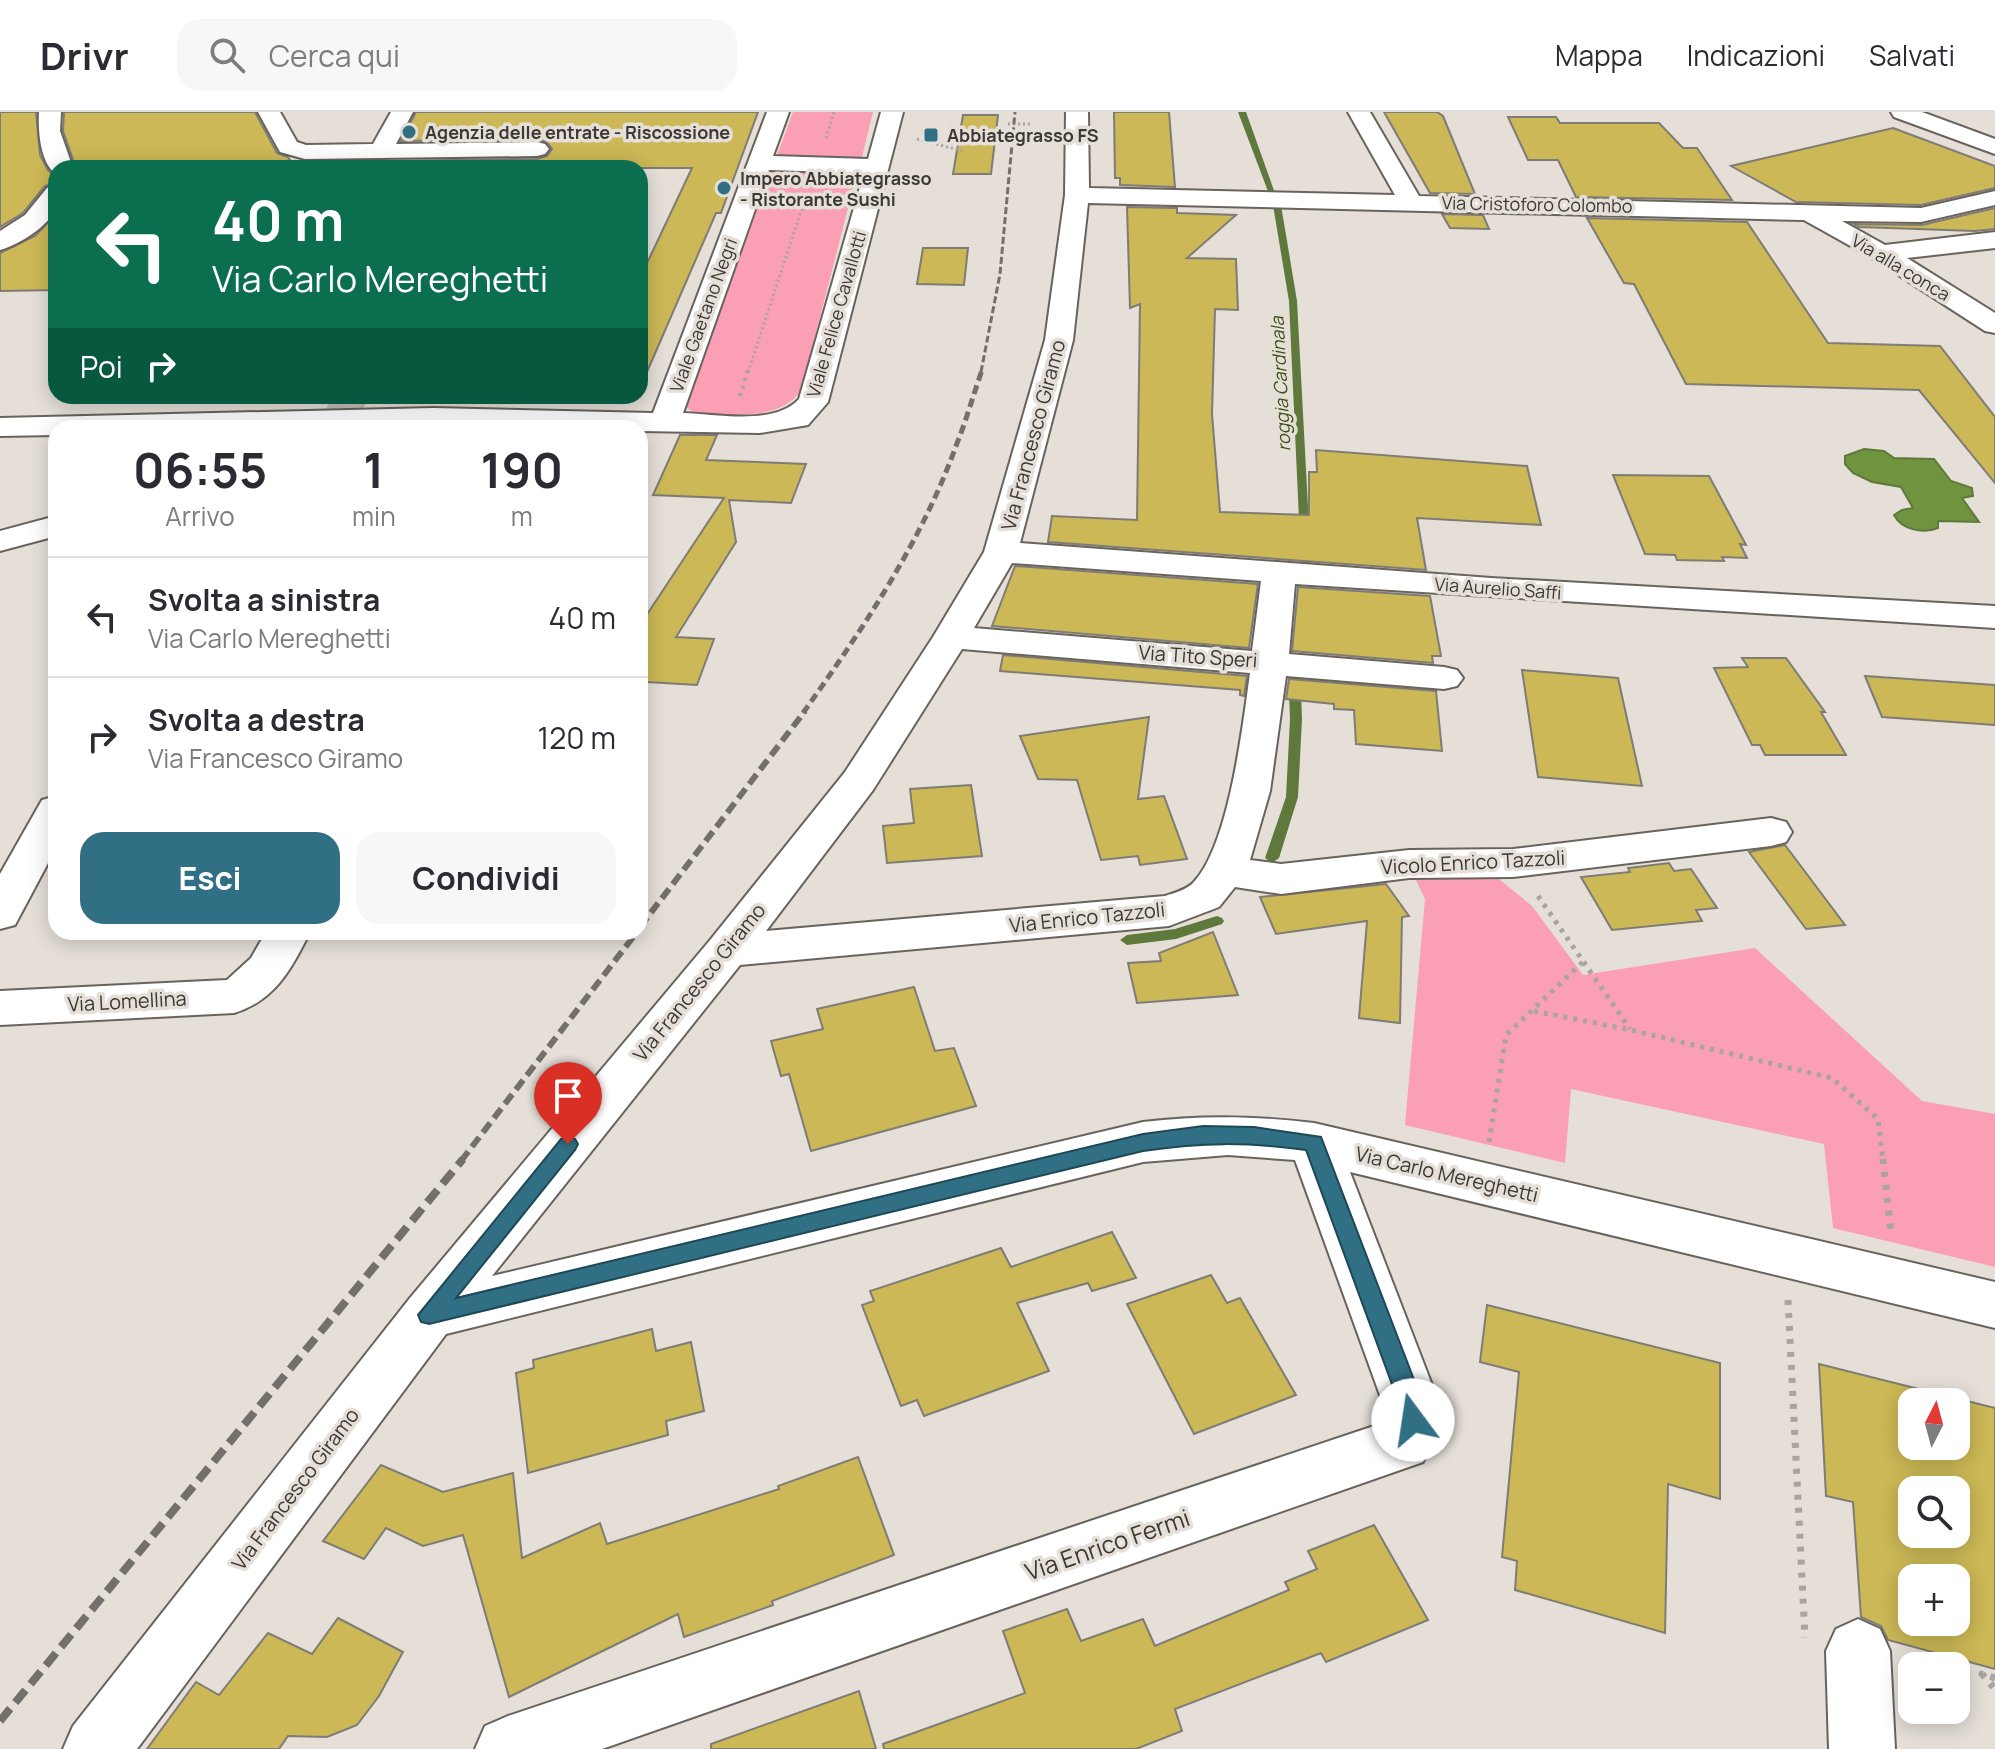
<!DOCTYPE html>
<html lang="it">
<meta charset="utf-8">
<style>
:root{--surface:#fff;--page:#f7f7f7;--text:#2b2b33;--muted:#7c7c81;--line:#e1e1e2;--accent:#306f84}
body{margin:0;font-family:Manrope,sans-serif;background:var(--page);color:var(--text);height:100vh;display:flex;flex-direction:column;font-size:30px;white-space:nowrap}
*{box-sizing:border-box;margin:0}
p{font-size:26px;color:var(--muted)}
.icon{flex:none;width:44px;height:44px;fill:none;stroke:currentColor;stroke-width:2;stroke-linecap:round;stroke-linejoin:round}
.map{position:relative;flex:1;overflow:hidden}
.details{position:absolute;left:48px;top:308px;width:600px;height:520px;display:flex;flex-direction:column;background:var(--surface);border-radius:24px;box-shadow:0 4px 20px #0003}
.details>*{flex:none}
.guide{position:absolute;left:48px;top:48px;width:600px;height:244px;border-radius:24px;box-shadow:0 4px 20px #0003;background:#0b6e4f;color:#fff;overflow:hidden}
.needle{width:52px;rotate:6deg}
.fabs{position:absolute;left:1898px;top:1276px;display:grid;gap:16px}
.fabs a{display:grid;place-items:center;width:72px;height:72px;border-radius:16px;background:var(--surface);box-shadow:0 4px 20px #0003;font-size:40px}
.pin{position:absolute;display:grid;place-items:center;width:68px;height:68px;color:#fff;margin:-82px -34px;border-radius:50% 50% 50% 0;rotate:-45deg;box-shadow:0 0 8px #0007}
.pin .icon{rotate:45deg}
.me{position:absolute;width:88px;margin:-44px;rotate:346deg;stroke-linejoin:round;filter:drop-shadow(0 0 6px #0008)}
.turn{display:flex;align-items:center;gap:28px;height:168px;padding:0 32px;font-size:36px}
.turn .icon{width:104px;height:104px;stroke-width:2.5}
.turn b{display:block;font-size:56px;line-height:68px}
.then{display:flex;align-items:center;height:76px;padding:0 32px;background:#0003;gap:16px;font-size:30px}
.eta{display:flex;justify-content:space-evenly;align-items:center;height:136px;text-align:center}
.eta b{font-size:48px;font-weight:700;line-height:56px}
.action{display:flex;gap:16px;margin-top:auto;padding:16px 32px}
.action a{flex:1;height:92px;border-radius:24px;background:var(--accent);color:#fff;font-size:32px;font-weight:700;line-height:92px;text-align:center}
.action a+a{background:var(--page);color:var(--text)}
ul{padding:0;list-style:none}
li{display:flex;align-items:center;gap:24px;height:120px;padding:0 32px;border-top:2px solid var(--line)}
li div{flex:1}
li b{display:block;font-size:30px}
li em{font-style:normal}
header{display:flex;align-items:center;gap:48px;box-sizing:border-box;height:112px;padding:0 40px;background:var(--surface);border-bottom:2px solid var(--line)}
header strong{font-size:38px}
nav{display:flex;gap:44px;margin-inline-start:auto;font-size:28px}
.search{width:560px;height:72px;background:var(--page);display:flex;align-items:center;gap:20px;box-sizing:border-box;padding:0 28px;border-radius:24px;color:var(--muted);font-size:30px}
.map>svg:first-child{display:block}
.green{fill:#fa9fb4}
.water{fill:#6f933e;stroke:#5f783b;stroke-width:2}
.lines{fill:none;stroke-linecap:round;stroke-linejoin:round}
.stream{fill:#5f783b;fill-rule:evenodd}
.building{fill:#ccb856;stroke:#7e7c75;stroke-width:2;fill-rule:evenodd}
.minor-tunnel{stroke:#c3beb7;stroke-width:33;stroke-dasharray:33 17;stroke-linecap:butt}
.minor-casing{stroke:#69635e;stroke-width:4}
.path-far3{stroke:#a9a49e;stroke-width:3;stroke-dasharray:2 3;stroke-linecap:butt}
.path-far2{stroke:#a9a49e;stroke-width:4;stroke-dasharray:3 5;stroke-linecap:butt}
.path-far1{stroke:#a9a49e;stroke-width:5;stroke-dasharray:4 6;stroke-linecap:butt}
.path{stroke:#a9a49e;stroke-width:7;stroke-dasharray:5 8;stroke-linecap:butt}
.minor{fill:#fff;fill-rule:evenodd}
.rail-far3{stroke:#736f6b;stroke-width:3;stroke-dasharray:7 3;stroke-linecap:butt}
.rail-far2{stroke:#736f6b;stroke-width:5;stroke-dasharray:9 5;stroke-linecap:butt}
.rail-far1{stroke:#736f6b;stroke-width:6;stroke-dasharray:12 6;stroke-linecap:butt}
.rail{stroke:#736f6b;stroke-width:8;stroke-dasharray:16 8;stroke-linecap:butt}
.route{fill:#306f84;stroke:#1f4856;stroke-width:2}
.poi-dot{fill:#306f84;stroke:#e5dfd8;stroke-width:3}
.labels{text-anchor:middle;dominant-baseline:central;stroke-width:7;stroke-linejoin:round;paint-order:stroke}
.far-poi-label{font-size:18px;font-weight:bold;fill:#3b3835;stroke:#e5dfd8;text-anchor:start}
.far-street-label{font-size:18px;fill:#3b3835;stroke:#e5dfd8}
.far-water-label{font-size:18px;font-style:italic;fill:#385013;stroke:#e5dfd8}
.street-label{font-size:20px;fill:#3b3835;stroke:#e5dfd8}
.near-street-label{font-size:24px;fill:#3b3835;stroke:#e5dfd8}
</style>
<header>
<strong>Drivr</strong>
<div class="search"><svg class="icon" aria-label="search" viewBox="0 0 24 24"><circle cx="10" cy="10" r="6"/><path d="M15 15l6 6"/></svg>Cerca qui</div>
<nav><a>Mappa</a><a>Indicazioni</a><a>Salvati</a></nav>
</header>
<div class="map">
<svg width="1995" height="1637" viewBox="0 0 1995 1637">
<rect width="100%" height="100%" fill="#e5dfd8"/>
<g class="green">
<polygon points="793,0 873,0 862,45 776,46"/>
<path d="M770,60L857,61L801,279C778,310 730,302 696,301L687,296V286Z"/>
<polygon points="1489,759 1532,794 1583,863 1755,836 1922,989 1995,1002 1995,1155 1833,1116 1824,1032 1571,977 1565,1051 1405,1013 1425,787 1413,762"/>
</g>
<path class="water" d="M1864,337L1884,339L1894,346L1934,347L1951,369L1972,376L1973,384L1962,386L1979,410L1938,409V416C1923,422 1902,418 1894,403L1902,398L1913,396L1901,375L1872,370L1853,361L1845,352V344Z"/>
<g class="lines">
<g class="stream">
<polygon points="1238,0 1246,0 1276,84 1269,82"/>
<polygon points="1277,91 1281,93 1297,189 1311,451 1306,454 1301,451 1289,189 1273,93"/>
<polygon points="1294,553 1300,557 1302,607 1298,685 1279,746 1272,751 1265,746 1286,685 1290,607 1288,557"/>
<polygon points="1217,804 1222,806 1224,809 1222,812 1176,827 1127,833 1120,828 1127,823 1175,817"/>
</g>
</g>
<g class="building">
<polygon points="0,0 36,0 40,43 48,58 56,65 56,71 45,74 23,101 0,115"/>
<polygon points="64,0 255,0 277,41 288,45 295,56 76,56 63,19"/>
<polygon points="416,0 758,0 721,101 716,101 640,276 640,166 692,56 375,56 379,49 537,47 547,44 552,37 547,30 537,27 401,29"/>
<polygon points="1114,0 1169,0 1175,75 1120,73 1120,66 1115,66"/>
<polygon points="1384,0 1437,0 1443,4 1475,82 1430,81"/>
<polygon points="963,3 998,3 991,62 953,62"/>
<polygon points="1508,5 1556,5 1560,11 1659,11 1683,36 1697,36 1732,88 1576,85 1558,48 1528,48"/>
<polygon points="1893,16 1995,54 1995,76 1921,93 1796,90 1731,54"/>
<polygon points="1127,95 1177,96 1177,101 1236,103 1187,146 1236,147 1238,198 1215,197 1212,302 1220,400 1309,403 1309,360 1317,360 1316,338 1527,354 1541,413 1417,406 1426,458 1048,430 1052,404 1137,408 1140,192 1130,196"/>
<polygon points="1995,96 1995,117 1975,119 1859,115 1854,112 1922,113"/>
<polygon points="56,102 56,178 0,179 0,141 35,124"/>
<polygon points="1442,102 1483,103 1489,117 1450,116"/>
<polygon points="1587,106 1747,110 1828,231 1940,234 1995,305 1995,371 1919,278 1686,272 1634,172 1624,171"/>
<polygon points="923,136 968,136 964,173 917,172"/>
<polygon points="680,323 717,323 706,348 806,352 791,391 729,388 736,430 676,525 714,527 697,573 647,570 640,580 640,513 724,386 653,383"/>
<polygon points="1613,363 1709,364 1746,433 1740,432 1747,446 1722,445 1724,449 1677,448 1675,443 1645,442"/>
<polygon points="1015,454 1258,472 1249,536 992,514"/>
<polygon points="1298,475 1430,484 1441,544 1432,544 1433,551 1292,539"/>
<polygon points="1003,543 1247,564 1244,584 1240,583 1240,578 1000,559"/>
<polygon points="1742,546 1786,546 1825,600 1821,600 1846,643 1765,643 1760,633 1752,633 1714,556 1748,555"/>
<polygon points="1522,558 1618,566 1642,674 1538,665"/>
<polygon points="1865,564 1995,573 1995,613 1882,605"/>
<polygon points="1289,567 1436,579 1442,639 1356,632 1354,598 1334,597 1334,592 1286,587"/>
<polygon points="1149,605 1138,687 1164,684 1187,747 1140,753 1138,744 1101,748 1077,668 1038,667 1020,624"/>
<polygon points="971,673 982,744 887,751 883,714 914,711 910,677"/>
<polygon points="1785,733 1845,813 1806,817 1749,740"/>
<polygon points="1669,751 1674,759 1691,757 1717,796 1696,798 1702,809 1612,818 1581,765 1630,760 1628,756"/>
<polygon points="1386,772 1409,804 1402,805 1400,911 1359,906 1367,809 1276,822 1260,785"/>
<polygon points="1213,820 1238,883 1137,891 1128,851 1161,849 1159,841"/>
<polygon points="914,875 935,939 954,936 976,994 811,1039 789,962 781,964 771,929 823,917 817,897"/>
<polygon points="1112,1120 1136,1166 1092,1179 1088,1171 1017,1191 1049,1259 924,1304 917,1288 901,1294 862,1193 874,1189 870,1179 1001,1136 1011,1155"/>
<polygon points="1211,1163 1227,1191 1240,1186 1296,1283 1194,1322 1127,1192"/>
<polygon points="1487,1193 1720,1251 1720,1387 1668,1372 1665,1521 1515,1478 1517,1449 1502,1445 1519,1260 1480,1250"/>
<polygon points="652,1217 656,1239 691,1230 704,1299 666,1309 668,1323 528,1361 516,1261 534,1256 533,1248"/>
<path d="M1819,1252L1995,1296V1557L1888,1528L1881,1514L1861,1505L1853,1390L1826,1384ZM1912,1290H1956V1334H1912ZM1912,1378H1956V1422H1912ZM1912,1466H1956V1510H1912Z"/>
<polygon points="858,1345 894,1443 772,1489 773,1493 684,1525 678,1502 509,1585 463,1423 423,1434 386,1416 364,1447 323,1429 381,1353 443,1380 513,1361 522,1446 600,1411 607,1432 779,1377 778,1374"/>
<polygon points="1374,1413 1428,1508 1326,1550 1321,1541 1175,1597 1182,1619 1136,1637 884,1637 883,1632 1025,1581 1003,1519 1067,1497 1081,1529 1143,1507 1155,1534 1289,1478 1285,1470 1317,1457 1308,1439"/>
<polygon points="338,1506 403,1540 379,1584 357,1613 327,1625 288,1624 279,1637 147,1637 196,1570 219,1583 268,1521 312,1542"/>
<polygon points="859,1579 876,1637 711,1637 711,1632"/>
</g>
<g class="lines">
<polyline class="minor-tunnel" points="339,308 351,284"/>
<g class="minor-casing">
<g id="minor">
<path d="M39,0H61L60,19L73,56H56V62C40,51 38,18 39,0Z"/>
<polygon points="258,0 280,0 297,30 306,33 373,32 391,0 413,0 396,32 537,30 545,32 549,37 545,42 537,44 305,47 280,40"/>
<path d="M767,0H789L773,44L868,47L881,0H903L828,290L808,313L760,321L640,319V316H56V323L0,324V306L433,296L653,301ZM769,58L864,61L799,287C774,314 717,302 683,301Z"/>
<path d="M1066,0H1088L1089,76L1395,83L1348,0H1370L1419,84L1921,96L1995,79V93L1921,110L1842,109L1885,133L1995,120V136L1907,146L1995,201V221L1985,219L1872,146L1804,108L1088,91L1073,228L1020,431L1491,466L1995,494V516L1295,472L1289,542L1444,555L1457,558L1463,566L1457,574L1444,577L1286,564L1270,679L1250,748L1281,752L1409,738L1513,737L1771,706L1786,710L1792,720L1786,730L1771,734L1513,765L1409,766L1281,782L1235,775L1219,795L1169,814L740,853L492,1164L1143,1010C1201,1003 1256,1004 1314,1011L1995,1170V1216L1350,1060L1437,1286L1442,1308L1423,1350L602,1637H475L485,1614L508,1604L1383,1311L1381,1286L1295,1048L1228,1043L1143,1050L446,1222L137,1637H63L73,1614L410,1186L711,827L845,660L933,525L984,440L1045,228L1065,83ZM1012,451L1261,469L1252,539L974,516ZM962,537L1250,561C1243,613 1229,734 1193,771C1186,778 1174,781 1165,784L766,819L873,678Z"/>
<polygon points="1891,0 1922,0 1995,27 1995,42 1894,5"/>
<path d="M56,74C56,80 57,88 56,94C52,113 18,133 0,138V119L25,103L47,76Z"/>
<polygon points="56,404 56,424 0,439 0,419"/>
<polygon points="56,684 56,736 15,813 0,817 0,762 42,688"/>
<path d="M266,820H310C291,857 276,888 234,901L0,913V879L227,868L251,846Z"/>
<polygon points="1858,1507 1880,1517 1890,1539 1895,1637 1829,1637 1826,1539 1836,1517"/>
</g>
</g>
<g class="path-far3">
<polyline points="1008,12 1032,12"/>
<polyline points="949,15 961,17 957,39"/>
<polyline points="826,26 834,0"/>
<polyline points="917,27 963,39"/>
<polyline points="748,260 807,81"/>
</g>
<polyline class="path-far2" points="740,284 748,258"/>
<g class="path-far1">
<polyline points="1538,784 1630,917"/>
<polyline points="1534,899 1631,918 1832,966 1878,1007 1883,1049"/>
<polyline points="1489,1030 1506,923 1585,848"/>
</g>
<g class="path">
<polyline points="1883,1047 1891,1122"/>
<polyline points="1788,1188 1805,1526"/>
<polyline points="1995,1566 1982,1562 1995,1577"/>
</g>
<use href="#minor" class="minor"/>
<polyline class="rail-far3" points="981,260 1000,162 1015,0"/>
<path class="rail-far2" d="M803,601C862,518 921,431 956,334C966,309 973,284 982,258"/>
<g class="rail-far1">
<polyline points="640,815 805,599"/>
<polyline points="461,1049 637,820"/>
</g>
<polyline class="rail" points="0,1609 463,1047"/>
</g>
<path class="route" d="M1203,1014L1254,1015L1321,1025L1421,1286L1425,1308L1421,1316L1413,1319L1404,1316L1397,1286L1306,1038C1246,1030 1203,1030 1143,1039L429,1212L421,1210L418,1203L561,1027L568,1024L575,1027L578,1032L575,1038L456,1186L1143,1022Z"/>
<g class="poi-dot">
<circle cx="409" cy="20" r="8"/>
<rect x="923" y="15" width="16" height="16" rx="4"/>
<circle cx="724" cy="76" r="8"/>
</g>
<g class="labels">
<g class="far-poi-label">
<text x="425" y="20">Agenzia delle entrate - Riscossione</text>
<text x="947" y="23">Abbiategrasso FS</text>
<text x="740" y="66">Impero Abbiategrasso<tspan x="740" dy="21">- Ristorante Sushi</tspan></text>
</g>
<g class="far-street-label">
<text transform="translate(1537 92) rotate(1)">Via Cristoforo Colombo</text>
<text transform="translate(1901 155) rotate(31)">Via alla conca</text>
<text transform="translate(836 202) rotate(-74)">Viale Felice Cavallotti</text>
<text transform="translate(703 203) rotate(-70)">Viale Gaetano Negri</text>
<text transform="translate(1498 476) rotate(4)">Via Aurelio Saffi</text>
</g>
<g class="far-water-label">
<text transform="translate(1280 272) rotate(-93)">roggia Cardinala</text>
</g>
<g class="street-label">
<text transform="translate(1033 323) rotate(-75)">Via Francesco Giramo</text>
<text transform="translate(1198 544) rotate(4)">Via Tito Speri</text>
<text transform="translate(1473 750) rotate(-3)">Vicolo Enrico Tazzoli</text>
<text transform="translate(1087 805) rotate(-6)">Via Enrico Tazzoli</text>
<text transform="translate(699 870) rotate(-51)">Via Francesco Giramo</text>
<text transform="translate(127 889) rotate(-3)">Via Lomellina</text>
<text transform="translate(1447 1062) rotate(13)">Via Carlo Mereghetti</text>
<text transform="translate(295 1377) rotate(-53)">Via Francesco Giramo</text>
</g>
<g class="near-street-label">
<text transform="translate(1107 1432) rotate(-19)">Via Enrico Fermi</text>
</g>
</g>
</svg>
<div class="fabs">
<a><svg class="needle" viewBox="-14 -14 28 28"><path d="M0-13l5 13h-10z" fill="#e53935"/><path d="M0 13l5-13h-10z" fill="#7c7c81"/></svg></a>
<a><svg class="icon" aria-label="search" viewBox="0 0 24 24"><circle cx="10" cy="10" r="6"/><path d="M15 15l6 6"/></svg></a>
<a>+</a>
<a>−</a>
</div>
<div class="pin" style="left:568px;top:1032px;background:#d93025"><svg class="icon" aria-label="arrive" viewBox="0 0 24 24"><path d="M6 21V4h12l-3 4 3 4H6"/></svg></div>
<svg class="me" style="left:1413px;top:1308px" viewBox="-20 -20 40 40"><circle r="19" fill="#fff"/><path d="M0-13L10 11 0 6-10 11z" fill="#306f84"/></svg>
<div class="guide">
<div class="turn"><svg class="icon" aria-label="left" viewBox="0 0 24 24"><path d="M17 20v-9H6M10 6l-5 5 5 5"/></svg><div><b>40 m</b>Via Carlo Mereghetti</div></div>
<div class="then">Poi<svg class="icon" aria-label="right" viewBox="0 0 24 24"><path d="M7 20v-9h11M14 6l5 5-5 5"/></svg></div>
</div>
<section class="details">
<div class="eta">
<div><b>06:55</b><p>Arrivo</p></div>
<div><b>1</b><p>min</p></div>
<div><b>190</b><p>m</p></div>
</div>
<ul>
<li><svg class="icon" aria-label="left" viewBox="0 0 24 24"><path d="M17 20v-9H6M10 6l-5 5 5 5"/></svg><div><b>Svolta a sinistra</b><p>Via Carlo Mereghetti</p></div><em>40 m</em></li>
<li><svg class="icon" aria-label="right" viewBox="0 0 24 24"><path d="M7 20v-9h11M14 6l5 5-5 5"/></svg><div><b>Svolta a destra</b><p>Via Francesco Giramo</p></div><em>120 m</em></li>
</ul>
<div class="action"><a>Esci</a><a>Condividi</a></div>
</section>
</div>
